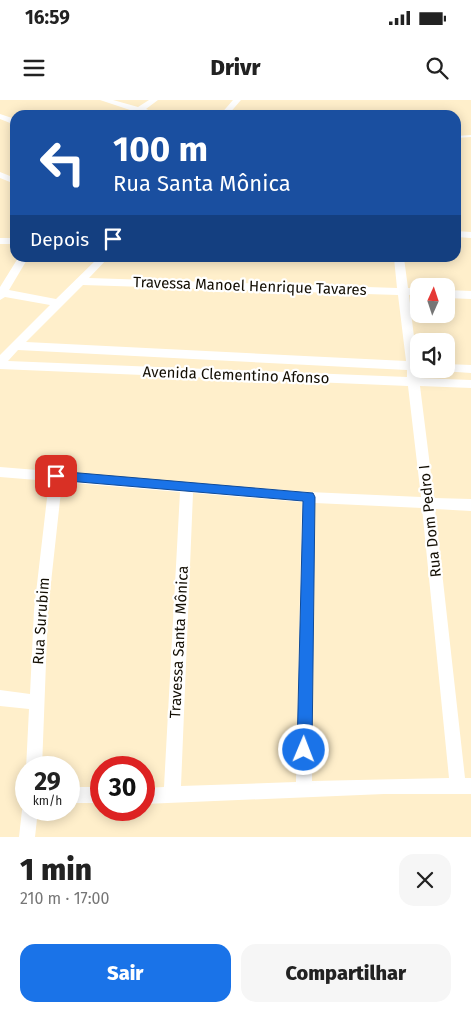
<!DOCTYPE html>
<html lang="pt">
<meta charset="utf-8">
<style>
:root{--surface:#fff;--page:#f6f6f6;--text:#222;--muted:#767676;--accent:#1a73e8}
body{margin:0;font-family:"Fira Sans",sans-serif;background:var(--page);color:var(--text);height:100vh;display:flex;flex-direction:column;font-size:19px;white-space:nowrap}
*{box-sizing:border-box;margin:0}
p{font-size:16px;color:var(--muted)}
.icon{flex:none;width:28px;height:28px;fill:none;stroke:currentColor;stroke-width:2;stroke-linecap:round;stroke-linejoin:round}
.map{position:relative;height:737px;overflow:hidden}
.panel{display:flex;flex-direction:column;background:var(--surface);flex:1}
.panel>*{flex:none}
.top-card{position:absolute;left:10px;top:10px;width:451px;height:152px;border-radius:15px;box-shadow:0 2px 12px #0003;background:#1a4fa0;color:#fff;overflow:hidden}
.needle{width:32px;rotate:3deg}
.fabs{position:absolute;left:410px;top:178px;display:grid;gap:10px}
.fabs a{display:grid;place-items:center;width:45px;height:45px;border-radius:10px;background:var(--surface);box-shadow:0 2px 12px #0003;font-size:25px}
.speed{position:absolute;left:15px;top:656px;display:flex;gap:10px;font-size:25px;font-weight:700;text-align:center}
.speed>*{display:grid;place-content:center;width:65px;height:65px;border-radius:50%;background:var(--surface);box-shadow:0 2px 12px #0003;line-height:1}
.speed small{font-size:12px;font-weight:400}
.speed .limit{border:8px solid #d22;background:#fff;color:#111}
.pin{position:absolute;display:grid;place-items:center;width:42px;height:42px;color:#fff;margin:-21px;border-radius:10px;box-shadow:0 2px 8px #0006}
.me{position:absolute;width:55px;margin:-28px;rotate:1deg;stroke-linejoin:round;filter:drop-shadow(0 0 4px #0008)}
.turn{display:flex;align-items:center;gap:18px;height:105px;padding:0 20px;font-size:22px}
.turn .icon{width:65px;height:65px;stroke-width:2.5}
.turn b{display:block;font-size:35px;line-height:42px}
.then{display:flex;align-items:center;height:48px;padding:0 20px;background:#0003;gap:10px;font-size:19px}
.round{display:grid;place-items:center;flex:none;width:52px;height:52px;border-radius:15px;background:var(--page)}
.head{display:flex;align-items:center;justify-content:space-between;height:85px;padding:0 20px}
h1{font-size:30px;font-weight:800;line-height:38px}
.button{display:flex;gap:10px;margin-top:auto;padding:10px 20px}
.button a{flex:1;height:58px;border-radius:15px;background:var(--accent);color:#fff;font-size:20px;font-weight:800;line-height:58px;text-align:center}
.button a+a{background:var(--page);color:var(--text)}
.status{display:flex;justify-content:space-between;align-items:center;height:35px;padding:0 25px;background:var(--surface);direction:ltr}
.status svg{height:14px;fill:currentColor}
header{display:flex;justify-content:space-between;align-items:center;height:65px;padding:0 20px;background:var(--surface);font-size:22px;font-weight:800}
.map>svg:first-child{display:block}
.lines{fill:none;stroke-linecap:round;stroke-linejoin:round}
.service{fill:#fff;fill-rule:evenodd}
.minor{fill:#fff;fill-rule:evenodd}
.route{fill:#1a73e8;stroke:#114b97}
.labels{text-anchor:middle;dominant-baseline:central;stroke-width:4.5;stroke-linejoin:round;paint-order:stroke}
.street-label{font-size:15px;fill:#130e03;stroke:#fff}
</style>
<div class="status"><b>16:59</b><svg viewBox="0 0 49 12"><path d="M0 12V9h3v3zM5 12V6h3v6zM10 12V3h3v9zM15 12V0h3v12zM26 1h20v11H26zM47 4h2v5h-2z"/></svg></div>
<header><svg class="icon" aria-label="menu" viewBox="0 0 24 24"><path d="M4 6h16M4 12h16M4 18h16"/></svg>Drivr<svg class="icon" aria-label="search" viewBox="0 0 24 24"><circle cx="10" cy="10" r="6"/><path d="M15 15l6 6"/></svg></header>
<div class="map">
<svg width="471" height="737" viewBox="0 0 471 737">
<rect width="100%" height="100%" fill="#ffefcb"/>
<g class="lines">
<polygon class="service" points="471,35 471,37 456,38 456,36"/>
<g class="minor">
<polygon points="100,0 113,0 138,7 149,0 158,0 146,9 161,15 141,13 133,15 131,13 133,11"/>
<polygon points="233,0 241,0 228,15 220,15"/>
<polygon points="0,14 15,19 15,25 0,19"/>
<polygon points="0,72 15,78 15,84 0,78"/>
<polygon points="456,131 471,132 471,138 456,137"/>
<rect x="0" y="138" width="15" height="6"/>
<path d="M18,158H28L9,190L56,199L98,158H108L89,178L397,188L394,158H404L408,188H419V196L409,195L417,262H419V269H423L418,270L419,278L471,280V288L420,286L434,398L471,399V411L435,409L465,678H471V694H384L144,704V688L164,687L180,392L62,382L48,510L42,668L26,669L29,609L0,606V590L30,594L34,510L49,381L0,377V367L309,392L421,397L408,286L0,269V255L50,205L5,197L0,200V187ZM83,185L398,195L406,261L26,242ZM18,250L407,270V277L8,261ZM193,393L302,402L296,682L181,686ZM315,403L422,408L449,678L312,681Z"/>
<polygon points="446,190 471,191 471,199 446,198"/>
<polygon points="446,264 471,265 471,273 442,271 441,269 446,269"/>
<rect x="69" y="687" width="32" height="16"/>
<polygon points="26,703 26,710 38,710 35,737 19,737 22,710"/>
</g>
</g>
<polygon class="route" points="56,371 313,393 315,397 312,650 310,655 304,658 299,655 297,650 303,401 56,380 52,379 50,376 52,372"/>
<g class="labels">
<g class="street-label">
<text transform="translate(250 186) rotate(2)">Travessa Manoel Henrique Tavares</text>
<text transform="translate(236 275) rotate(2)">Avenida Clementino Afonso</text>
<text transform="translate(430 421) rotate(-96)">Rua Dom Pedro I</text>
<text transform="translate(41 521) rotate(-86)">Rua Surubim</text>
<text transform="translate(179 542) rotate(-87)">Travessa Santa Mônica</text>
</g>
</g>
</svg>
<div class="fabs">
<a><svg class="needle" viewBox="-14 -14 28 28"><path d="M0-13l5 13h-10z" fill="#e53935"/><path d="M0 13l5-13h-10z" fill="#767676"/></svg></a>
<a><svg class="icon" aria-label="sound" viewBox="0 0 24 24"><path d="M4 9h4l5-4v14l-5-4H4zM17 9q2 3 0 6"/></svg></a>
</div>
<div class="speed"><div>29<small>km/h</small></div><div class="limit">30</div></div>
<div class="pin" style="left:56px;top:376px;background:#d93025"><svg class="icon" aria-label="arrive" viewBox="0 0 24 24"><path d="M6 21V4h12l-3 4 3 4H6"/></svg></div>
<svg class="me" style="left:304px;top:650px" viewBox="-20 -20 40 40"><circle r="17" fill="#1a73e8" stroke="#fff" stroke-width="3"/><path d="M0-11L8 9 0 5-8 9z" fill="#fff"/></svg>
<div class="top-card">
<div class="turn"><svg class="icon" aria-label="left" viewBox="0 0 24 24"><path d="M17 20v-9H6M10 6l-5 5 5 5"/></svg><div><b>100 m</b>Rua Santa Mônica</div></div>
<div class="then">Depois<svg class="icon" aria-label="arrive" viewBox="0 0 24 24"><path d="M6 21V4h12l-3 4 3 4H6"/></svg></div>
</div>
</div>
<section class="panel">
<div class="head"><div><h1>1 min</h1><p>210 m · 17:00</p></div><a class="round"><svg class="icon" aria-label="close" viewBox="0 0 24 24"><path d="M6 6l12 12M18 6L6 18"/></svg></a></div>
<div class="button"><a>Sair</a><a>Compartilhar</a></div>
</section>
